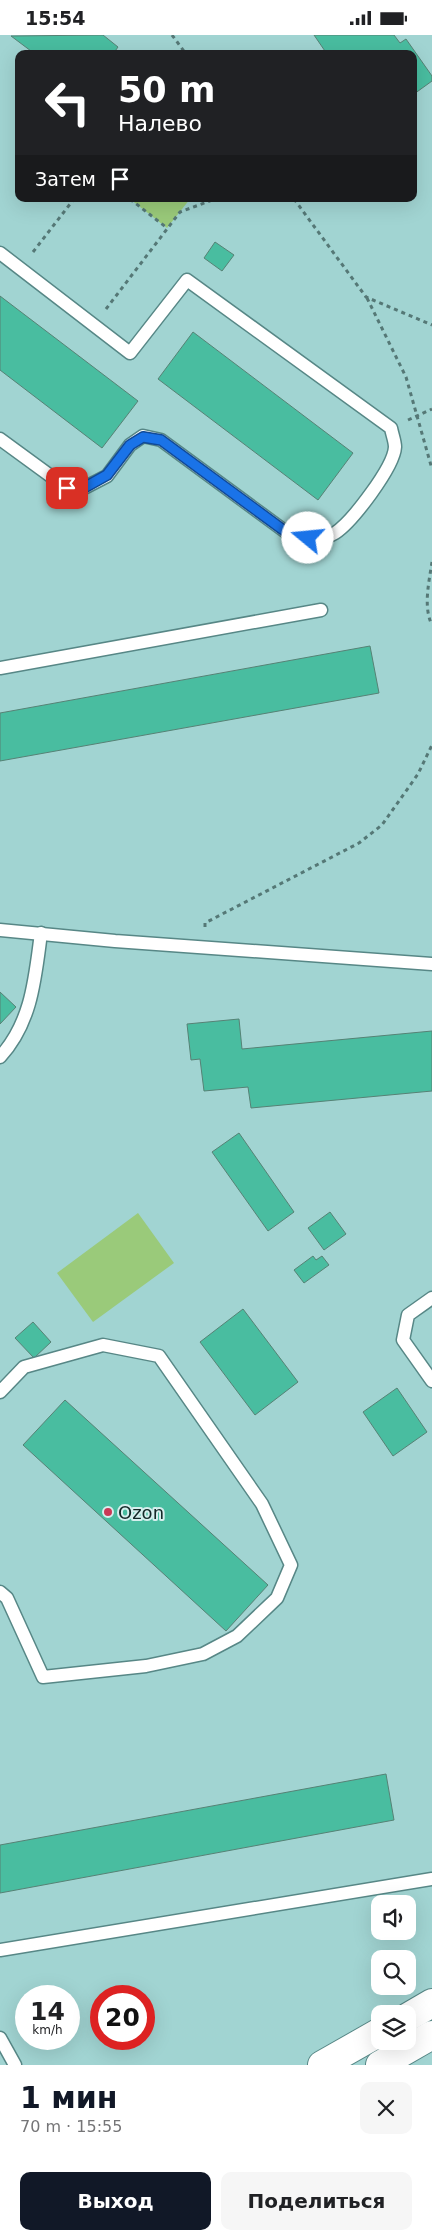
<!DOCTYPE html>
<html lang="ru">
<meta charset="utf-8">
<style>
:root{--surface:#fff;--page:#f6f6f6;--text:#202124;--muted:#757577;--accent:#111827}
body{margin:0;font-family:"DejaVu Sans",sans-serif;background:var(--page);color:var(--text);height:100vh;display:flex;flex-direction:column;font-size:19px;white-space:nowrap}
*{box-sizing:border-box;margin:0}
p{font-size:16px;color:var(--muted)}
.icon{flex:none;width:28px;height:28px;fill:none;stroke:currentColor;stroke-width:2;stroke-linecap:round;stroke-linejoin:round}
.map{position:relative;height:2030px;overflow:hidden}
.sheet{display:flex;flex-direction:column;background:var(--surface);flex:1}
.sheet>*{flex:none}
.hud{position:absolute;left:15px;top:15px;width:402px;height:152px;border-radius:10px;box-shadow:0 5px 20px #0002;background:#202124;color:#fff;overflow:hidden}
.tools{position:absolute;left:371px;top:1860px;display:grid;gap:10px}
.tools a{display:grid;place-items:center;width:45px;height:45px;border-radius:10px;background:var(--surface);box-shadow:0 5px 20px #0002;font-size:25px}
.speed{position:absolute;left:15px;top:1950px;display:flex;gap:10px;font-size:25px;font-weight:700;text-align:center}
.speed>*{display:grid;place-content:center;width:65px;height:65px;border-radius:50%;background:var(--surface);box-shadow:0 5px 20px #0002;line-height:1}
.speed small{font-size:12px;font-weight:400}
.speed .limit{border:8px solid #d22;background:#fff;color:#111}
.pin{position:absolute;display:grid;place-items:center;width:42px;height:42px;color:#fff;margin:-21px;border-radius:10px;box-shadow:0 2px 8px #0006}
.me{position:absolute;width:55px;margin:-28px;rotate:287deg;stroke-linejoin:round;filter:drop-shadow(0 0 4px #0008)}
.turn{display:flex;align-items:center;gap:18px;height:105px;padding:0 20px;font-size:22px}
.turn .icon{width:65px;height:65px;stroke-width:2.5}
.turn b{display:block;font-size:35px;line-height:42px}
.then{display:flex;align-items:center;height:48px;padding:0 20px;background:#0003;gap:10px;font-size:19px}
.round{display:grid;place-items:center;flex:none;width:52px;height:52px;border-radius:10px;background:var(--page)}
.summary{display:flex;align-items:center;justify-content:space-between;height:85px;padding:0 20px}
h1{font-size:30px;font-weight:700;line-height:38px;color:var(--accent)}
.primary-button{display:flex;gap:10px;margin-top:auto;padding:10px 20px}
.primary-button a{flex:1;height:58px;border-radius:10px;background:var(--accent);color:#fff;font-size:20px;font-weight:700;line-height:58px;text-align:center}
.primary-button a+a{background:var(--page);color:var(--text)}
.status{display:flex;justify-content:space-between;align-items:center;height:35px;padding:0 25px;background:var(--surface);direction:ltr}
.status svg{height:14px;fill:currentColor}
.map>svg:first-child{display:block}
.green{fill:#9aca7a}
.building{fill:#49bda0;stroke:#568275}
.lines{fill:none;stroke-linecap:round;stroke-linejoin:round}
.service-casing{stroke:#578786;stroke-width:15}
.secondary-casing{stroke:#578786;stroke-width:30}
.path{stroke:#557876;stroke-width:3;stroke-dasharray:4 4;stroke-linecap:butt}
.service{stroke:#fff;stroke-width:12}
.secondary{stroke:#fff;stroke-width:28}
.route-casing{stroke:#114b97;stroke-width:12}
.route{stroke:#1a73e8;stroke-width:9}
.poi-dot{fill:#c93956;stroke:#d6efee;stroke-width:2}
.labels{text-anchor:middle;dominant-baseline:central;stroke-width:4;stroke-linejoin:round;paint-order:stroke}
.poi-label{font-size:18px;fill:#132726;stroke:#d6efee;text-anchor:start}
</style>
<div class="status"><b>15:54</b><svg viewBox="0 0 49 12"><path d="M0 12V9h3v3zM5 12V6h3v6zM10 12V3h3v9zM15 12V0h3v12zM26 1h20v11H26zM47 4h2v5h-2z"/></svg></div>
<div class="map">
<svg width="432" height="2030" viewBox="0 0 432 2030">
<rect width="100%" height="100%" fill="#a1d4d2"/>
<g class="green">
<polygon points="130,164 190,164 167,193"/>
<polygon points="138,1178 174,1228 93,1287 57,1238"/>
</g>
<g class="building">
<polygon points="103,0 118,12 113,19 35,19 11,1"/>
<polygon points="314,0 394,0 400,8 406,4 432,41 432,46 414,59 414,19 327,19"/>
<polygon points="215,207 234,220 222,236 204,223"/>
<polygon points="0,261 138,366 102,413 0,335"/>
<polygon points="193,297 353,418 318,465 158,344"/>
<polygon points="370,611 379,658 0,726 0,678"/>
<polygon points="0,957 16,972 0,989"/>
<polygon points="239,984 242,1014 432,996 432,1056 251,1073 248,1052 204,1056 200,1024 191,1025 187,989"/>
<polygon points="239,1098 294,1177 268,1196 212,1117"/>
<polygon points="330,1177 346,1199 324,1215 308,1193"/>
<polygon points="313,1221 316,1225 322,1221 329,1230 304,1248 294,1235"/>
<polygon points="243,1274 298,1347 255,1380 200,1307"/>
<polygon points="33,1287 51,1307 34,1323 15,1303"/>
<polygon points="397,1353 427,1397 393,1421 363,1377"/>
<polygon points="65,1365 268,1550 226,1596 23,1410"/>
<polygon points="386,1739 394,1785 0,1858 0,1810"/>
</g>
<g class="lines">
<g class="service-casing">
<g id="service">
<path d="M0,218L130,318L187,245L391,393C392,399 395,406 395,412C394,432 352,487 335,498C321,507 301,501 286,497L161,405L143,401L130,410L107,441L82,454L67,453L0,404"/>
<polyline points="0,633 321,575"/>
<polyline points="0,895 115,906 432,929"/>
<path d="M0,1022C32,987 35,943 41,898"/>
<polyline points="432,1263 408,1280 403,1305 432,1346"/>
<polyline points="0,1357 24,1332 103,1310 159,1321 262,1469 291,1530 277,1563 237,1601 203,1619 146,1631 43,1642 7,1563 0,1557"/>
<polyline points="0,1915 432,1844"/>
<polyline points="0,2003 15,2030"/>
</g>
</g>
<g class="secondary-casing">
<g id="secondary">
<polyline points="408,1982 432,1968"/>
<polyline points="322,2030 380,1997"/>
<polyline points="380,2030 432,2000"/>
</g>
</g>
<g class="path">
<polyline points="172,0 186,19"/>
<polyline points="130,164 167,193"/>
<polyline points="294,164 366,262 432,290"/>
<polyline points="33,217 74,164"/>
<polyline points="367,263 406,342 432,434"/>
<polyline points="106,274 180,177 215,164"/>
<polyline points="408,385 432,374"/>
<path d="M432,527C429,547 423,572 432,590"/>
<polyline points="205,892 205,888 359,808 382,790 418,739 432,710"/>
</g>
<use href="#service" class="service"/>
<use href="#secondary" class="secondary"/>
</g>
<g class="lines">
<g class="route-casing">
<polyline id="route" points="67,453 82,454 107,440 130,410 143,402 161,405 286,497 308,503"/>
</g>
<use href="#route" class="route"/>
</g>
<circle class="poi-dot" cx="108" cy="1477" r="5"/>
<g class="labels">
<g class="poi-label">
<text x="118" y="1477">Ozon</text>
</g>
</g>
</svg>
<div class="tools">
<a><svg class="icon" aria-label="sound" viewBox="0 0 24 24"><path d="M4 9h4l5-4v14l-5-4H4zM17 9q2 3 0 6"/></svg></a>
<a><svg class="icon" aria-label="search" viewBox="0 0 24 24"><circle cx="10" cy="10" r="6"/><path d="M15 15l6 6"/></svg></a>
<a><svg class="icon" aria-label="layers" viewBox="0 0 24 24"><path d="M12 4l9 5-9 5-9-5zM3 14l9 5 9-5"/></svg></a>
</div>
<div class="speed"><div>14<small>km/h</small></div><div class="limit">20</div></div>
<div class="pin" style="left:67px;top:453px;background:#d93025"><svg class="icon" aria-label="arrive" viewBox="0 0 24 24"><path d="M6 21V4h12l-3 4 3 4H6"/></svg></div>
<svg class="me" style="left:308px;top:503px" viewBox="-20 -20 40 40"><circle r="19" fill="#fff"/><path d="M0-13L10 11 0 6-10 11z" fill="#1a73e8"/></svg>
<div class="hud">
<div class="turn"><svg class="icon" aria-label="left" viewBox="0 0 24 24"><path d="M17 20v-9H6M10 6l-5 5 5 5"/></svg><div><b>50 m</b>Налево</div></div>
<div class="then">Затем<svg class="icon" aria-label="arrive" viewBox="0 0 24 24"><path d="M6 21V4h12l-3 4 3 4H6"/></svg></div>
</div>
</div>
<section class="sheet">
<div class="summary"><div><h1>1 мин</h1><p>70 m · 15:55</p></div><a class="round"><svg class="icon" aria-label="close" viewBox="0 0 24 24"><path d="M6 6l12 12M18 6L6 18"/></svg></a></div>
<div class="primary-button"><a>Выход</a><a>Поделиться</a></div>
</section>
